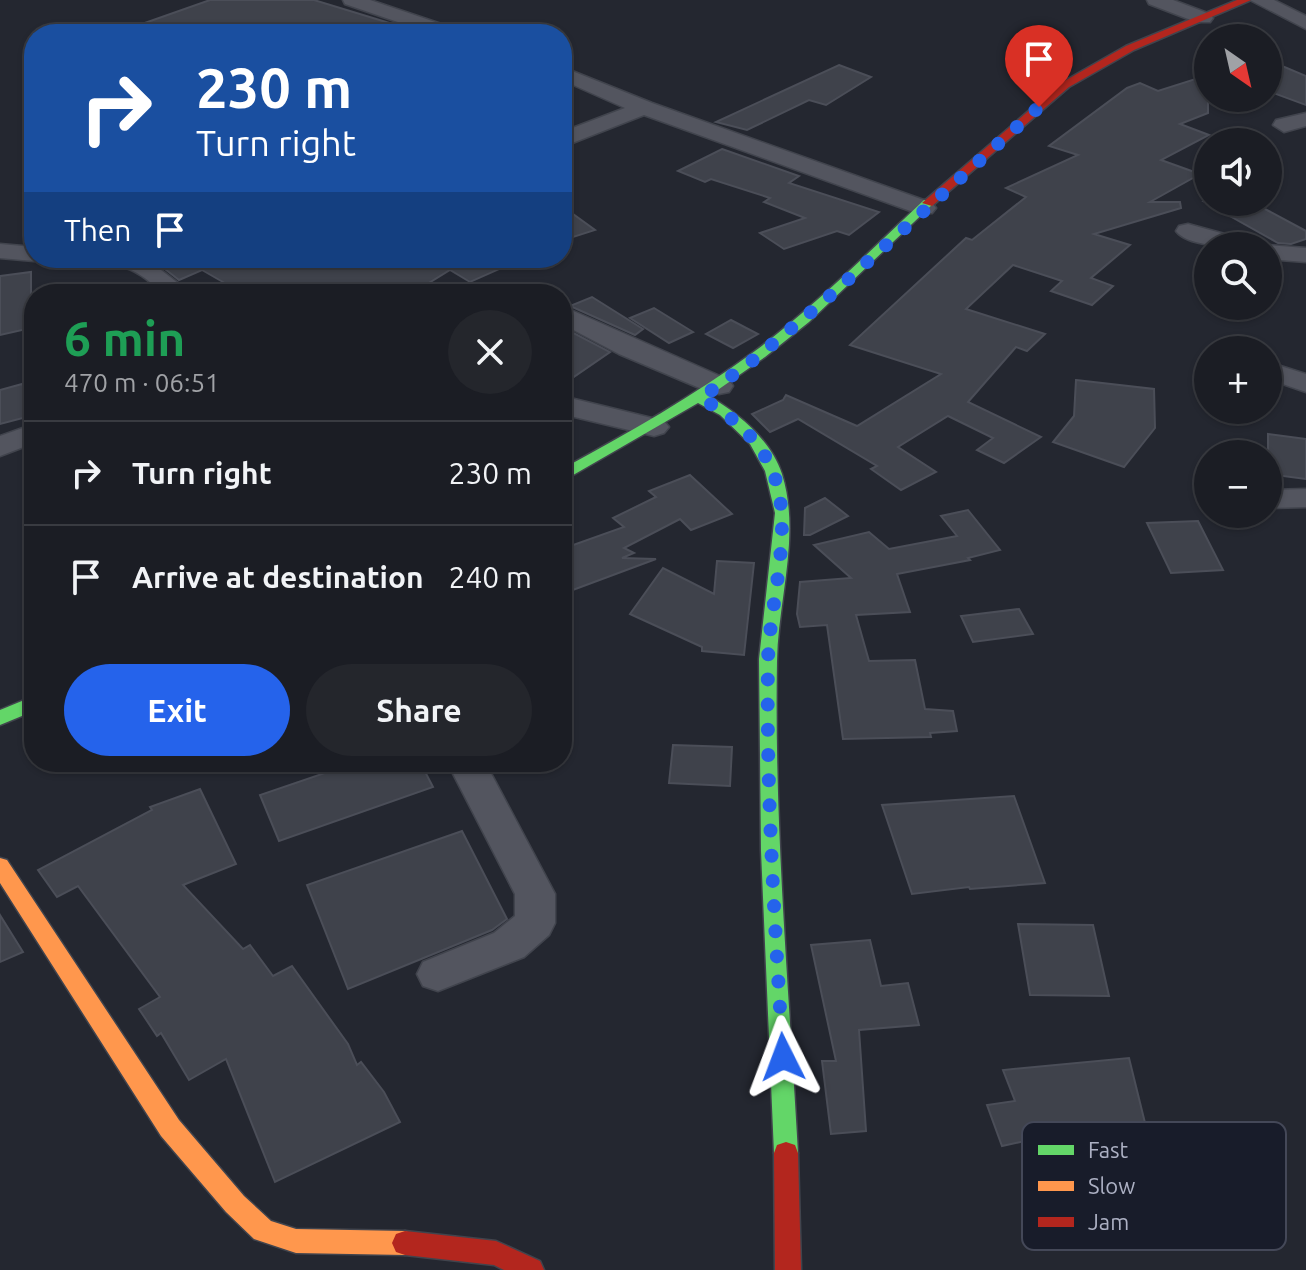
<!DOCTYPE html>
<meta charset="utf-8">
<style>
:root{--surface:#1b1d24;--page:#24262c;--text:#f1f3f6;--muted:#a0a2a6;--line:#393b41;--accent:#2563eb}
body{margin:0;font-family:Ubuntu,sans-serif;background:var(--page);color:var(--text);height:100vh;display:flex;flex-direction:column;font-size:30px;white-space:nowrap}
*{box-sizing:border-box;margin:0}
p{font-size:26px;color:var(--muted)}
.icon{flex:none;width:44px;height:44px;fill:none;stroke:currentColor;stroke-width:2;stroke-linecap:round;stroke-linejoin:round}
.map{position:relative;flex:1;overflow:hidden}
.panel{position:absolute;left:24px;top:284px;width:548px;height:488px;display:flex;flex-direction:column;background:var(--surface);border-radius:32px;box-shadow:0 2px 6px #0004,0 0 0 2px var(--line)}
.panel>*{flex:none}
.hud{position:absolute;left:24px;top:24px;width:548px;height:244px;border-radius:32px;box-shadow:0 2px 6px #0004,0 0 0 2px var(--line);background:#1a4fa0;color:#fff;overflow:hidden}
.needle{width:52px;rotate:146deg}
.fabs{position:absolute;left:1194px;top:24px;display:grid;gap:16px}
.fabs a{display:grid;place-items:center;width:88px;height:88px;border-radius:50%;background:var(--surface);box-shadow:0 2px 6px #0004,0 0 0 2px var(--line);font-size:40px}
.pin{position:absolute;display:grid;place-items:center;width:68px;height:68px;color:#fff;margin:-82px -34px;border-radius:50% 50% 50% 0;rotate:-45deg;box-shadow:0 0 8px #0007}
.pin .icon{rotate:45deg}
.me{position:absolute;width:88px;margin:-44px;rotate:357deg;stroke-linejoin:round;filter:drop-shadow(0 0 6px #0008)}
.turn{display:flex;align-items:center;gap:28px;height:168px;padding:0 40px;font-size:36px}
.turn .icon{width:104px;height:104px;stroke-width:2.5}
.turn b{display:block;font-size:56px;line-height:68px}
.then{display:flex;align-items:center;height:76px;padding:0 40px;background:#0003;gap:16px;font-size:30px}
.round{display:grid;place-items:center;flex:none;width:84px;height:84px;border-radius:42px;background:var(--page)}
.summary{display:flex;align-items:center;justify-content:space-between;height:136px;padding:0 40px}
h1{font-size:48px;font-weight:700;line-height:60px;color:#1e9e55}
.button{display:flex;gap:16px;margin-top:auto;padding:16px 40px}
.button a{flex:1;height:92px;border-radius:48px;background:var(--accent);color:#fff;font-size:32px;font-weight:700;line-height:92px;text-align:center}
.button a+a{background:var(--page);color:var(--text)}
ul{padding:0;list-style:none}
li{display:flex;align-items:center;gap:24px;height:104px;padding:0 40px;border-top:2px solid var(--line)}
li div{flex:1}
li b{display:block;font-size:30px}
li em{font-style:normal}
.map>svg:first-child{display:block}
.building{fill:#3f424b;stroke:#4b4e58;stroke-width:2}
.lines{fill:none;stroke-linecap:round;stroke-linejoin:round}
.street-casing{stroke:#41444d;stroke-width:3}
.fast-casing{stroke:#41444d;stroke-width:3}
.slow-casing{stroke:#41444d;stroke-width:3}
.jam-casing{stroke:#41444d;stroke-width:3}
.street{fill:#53555f;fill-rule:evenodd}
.fast{fill:#63d668;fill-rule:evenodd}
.slow{fill:#ff974d;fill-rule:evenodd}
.jam{fill:#b3261e;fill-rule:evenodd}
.route{stroke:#2563eb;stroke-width:14;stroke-dasharray:0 25.2}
.key{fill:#181c2a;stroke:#444858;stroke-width:2}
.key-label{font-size:22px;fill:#acb0c3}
</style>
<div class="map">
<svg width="1306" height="1270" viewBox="0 0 1306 1270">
<rect width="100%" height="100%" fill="#242730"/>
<g class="building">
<polygon points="210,0 314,0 409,29 408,34 229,34 201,25 175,34 122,34 122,31"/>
<polygon points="1268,60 1306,76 1306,105 1268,91"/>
<polygon points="839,65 871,77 826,105 809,100 747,130 716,122"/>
<polygon points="1208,75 1208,113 1180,124 1209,135 1161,160 1200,174 1150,202 1180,202 1181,208 1094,234 1130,245 1091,278 1113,286 1092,305 1051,291 1062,281 1013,265 966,309 1045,334 1027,351 1016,347 968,402 1041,437 1004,463 977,450 993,438 948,416 898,447 936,472 901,490 871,469 877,466 798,419 770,432 752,414 783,400 786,395 857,426 941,374 850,345 966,238 972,240 1026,197 1006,188 1078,155 1049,146 1127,88 1140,83 1158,91"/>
<polygon points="722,149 799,176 789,183 879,212 849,235 837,231 784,249 760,233 805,218 764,202 770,198 711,179 705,182 678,171"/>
<polygon points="1205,202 1252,202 1306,231 1306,239 1291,244 1278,243"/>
<polygon points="562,206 595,230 570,238 562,232"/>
<polygon points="175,258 524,258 470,282 450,270 411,294 244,294 202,270 179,280 156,262"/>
<polygon points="31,272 31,328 0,335 0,276"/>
<polygon points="592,297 643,329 635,335 570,306"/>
<polygon points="654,308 693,332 669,343 630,318"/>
<polygon points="731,320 758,334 733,348 706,334"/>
<polygon points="562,327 610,352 562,385"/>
<polygon points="1076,380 1154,389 1155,428 1124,467 1053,442 1074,416"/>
<polygon points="22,384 34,415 0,424 0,390"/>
<polygon points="1268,434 1306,439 1306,479 1268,474"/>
<polygon points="690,475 732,514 691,530 680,519 624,548 634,553 622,558 656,559 562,594 562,549 624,527 613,518 656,497 649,491"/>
<polygon points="825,498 848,516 810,535 804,535 805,508"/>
<polygon points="968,510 1000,550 968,558 970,560 897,574 910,612 856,615 869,661 915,660 925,709 953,711 957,731 930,733 931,737 843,739 827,625 800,627 797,614 800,582 851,578 814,545 869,532 889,549 957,536 941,516"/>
<polygon points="1198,521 1223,570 1171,573 1147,523"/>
<polygon points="717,561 754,563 744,655 702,651 702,647 630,614 663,568 714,594"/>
<polygon points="1019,609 1033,634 973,642 961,616"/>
<polygon points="673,745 732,747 730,786 669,783"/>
<polygon points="357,762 420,762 433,787 279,841 260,795"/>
<polygon points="200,789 236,864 183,885 243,949 250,945 273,976 292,966 348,1044 357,1065 361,1062 384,1092 400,1122 275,1182 226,1059 189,1080 161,1033 157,1036 139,1009 160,997 78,886 57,897 38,870 152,810 150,807"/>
<polygon points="1014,796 1045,883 970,889 969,887 912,894 882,805"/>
<polygon points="462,831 507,919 492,930 348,989 307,885"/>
<polygon points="0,915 23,952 0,962"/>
<polygon points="1018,924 1093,925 1109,996 1030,995"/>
<polygon points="870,940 881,986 908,983 919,1025 859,1030 866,1131 831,1134 822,1061 836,1061 811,945"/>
<polygon points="1129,1058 1147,1131 1101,1138 1099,1133 1032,1145 1030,1140 1002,1146 987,1105 1015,1101 1003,1070"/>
</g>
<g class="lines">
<g class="street-casing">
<g id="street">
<polygon points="343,0 370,0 459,30 462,34 433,34 345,4"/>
<polygon points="1147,0 1173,0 1210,14 1213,18 1210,22 1196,22 1149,4"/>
<polygon points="1250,0 1274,0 1306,16 1306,29"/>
<polygon points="562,67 652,103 932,203 936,208 932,213 916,213 644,115 562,147 562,132 625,108 562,80"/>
<polygon points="1306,113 1306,126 1284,132 1273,125 1276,120"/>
<path d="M1188,224L1250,241L1253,246C1233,246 1189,248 1176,231L1179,226Z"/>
<polygon points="0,244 34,247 34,258 44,258 34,261 0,258"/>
<polygon points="1268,245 1306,248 1306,262 1268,259 1268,246 1262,246"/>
<path d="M68,258H155L152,263L192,294C147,294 162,284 129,269C117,264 87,267 71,263Z"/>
<polygon points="562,306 729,380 733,386 729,392 719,394 709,392 619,354 562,324"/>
<polygon points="1268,362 1306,374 1306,392 1268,379"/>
<polygon points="562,396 664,421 669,427 664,433 654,436 562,414"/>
<polygon points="34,424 34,443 0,456 0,436"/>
<polygon points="1306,489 1306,507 1268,508 1268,490"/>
<polygon points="447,762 485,762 555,894 555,923 549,935 524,957 438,991 423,986 417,974 423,962 494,933 515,916 515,894"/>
</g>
</g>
<g class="fast-casing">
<g id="fast">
<path d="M924,200L934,203L809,322L765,357L709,396C738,413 771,440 782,474C801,535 778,599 777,661C774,825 789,990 798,1153L795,1161L786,1164L777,1161L774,1153L761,851L759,659L775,513L765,471L750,444L720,415L698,403L568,478L562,480V469C628,433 694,396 755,351C815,306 869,252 924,200Z"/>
<polygon points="34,696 34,711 0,725 0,710"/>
</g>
</g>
<g class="slow-casing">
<polygon id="slow" points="0,858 7,860 179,1120 244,1196 271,1221 296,1229 405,1231 414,1234 418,1243 414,1252 405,1255 296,1253 254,1239 226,1212 161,1136 0,883"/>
</g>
<g class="jam-casing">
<g id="jam">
<polygon points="1237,0 1251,0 1134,50 1069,87 932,206 922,203 1061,83 1126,46"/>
<polygon points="786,1142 795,1145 798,1153 801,1270 775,1270 774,1153 777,1145"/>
<polygon points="405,1231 496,1241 540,1261 544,1270 504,1270 494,1265 405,1255 396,1252 392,1243 396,1234"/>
</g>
</g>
<use href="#street" class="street"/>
<use href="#fast" class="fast"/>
<use href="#slow" class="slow"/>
<use href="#jam" class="jam"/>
</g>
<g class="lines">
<path class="route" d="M783,1057C775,926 766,794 768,662C769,602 796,526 772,470C758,437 730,415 701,398L752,361L823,302L1039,107"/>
</g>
<rect x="1022" y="1122" width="264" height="128" rx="12" class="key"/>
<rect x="1038" y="1145" width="36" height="10" fill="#63d668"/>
<rect x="1038" y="1181" width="36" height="10" fill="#ff974d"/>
<rect x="1038" y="1217" width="36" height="10" fill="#b3261e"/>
<g class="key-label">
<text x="1088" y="1158">Fast</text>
<text x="1088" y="1194">Slow</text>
<text x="1088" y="1230">Jam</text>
</g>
</svg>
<div class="fabs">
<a><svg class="needle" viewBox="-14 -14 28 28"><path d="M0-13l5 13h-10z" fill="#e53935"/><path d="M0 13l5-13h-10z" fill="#a0a2a6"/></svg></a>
<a><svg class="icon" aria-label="sound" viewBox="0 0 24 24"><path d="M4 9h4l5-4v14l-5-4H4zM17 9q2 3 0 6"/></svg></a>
<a><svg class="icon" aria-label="search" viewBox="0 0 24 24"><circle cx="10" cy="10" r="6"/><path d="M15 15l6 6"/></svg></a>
<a>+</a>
<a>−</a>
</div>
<div class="pin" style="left:1039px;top:107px;background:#d93025"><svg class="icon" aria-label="arrive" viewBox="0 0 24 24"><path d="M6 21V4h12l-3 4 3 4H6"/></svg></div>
<svg class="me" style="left:783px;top:1057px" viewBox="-20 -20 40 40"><path d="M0-17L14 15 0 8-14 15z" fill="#2563eb" stroke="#fff" stroke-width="4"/></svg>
<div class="hud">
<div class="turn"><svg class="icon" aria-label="right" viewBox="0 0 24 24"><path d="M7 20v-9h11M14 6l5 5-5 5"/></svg><div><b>230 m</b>Turn right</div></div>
<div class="then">Then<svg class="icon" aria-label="arrive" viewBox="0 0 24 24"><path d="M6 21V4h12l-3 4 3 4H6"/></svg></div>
</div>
<section class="panel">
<div class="summary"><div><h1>6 min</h1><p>470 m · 06:51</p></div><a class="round"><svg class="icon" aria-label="close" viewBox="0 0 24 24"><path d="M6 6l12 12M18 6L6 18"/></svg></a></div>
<ul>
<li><svg class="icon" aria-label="right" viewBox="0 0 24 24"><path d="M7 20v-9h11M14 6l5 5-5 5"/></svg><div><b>Turn right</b></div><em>230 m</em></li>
<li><svg class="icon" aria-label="arrive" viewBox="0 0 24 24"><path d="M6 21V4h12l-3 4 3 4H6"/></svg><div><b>Arrive at destination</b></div><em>240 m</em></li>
</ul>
<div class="button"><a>Exit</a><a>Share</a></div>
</section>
</div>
